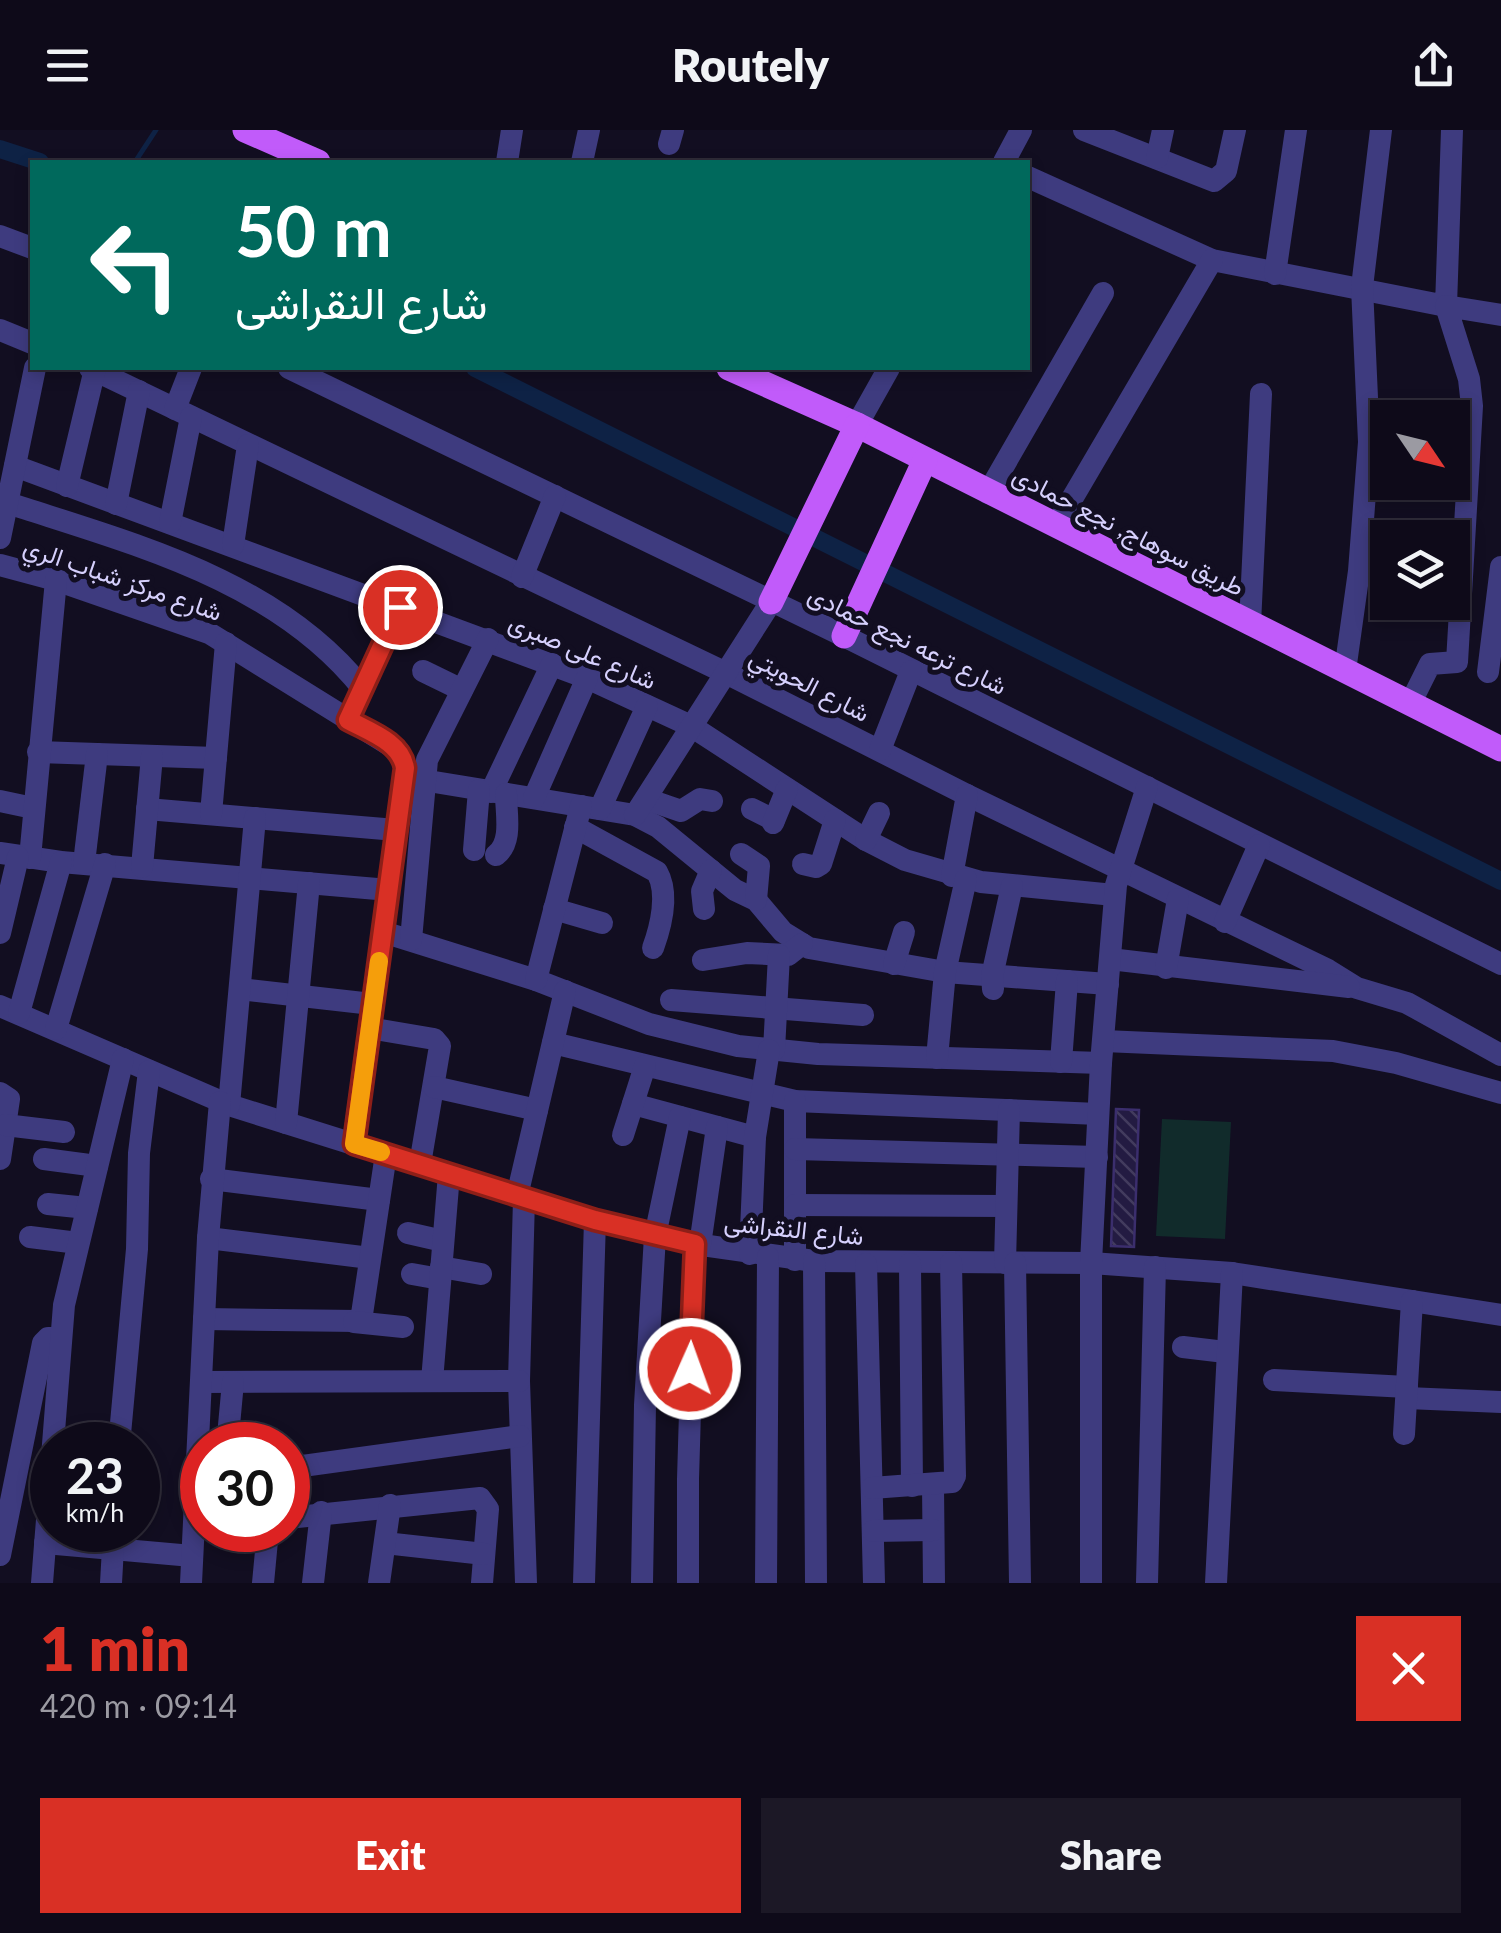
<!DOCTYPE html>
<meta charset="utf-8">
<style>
:root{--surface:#0e0a19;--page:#1c1826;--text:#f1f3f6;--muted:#9b9aa2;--line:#2e2b38;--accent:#d93025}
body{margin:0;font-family:Lato,Vazirmatn,sans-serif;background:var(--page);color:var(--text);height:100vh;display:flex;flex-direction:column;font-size:38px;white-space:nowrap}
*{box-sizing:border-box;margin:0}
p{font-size:32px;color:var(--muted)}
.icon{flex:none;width:55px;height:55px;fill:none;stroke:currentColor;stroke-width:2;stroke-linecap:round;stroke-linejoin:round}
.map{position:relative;height:1453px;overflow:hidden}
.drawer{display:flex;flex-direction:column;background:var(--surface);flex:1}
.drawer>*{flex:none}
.hud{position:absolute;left:30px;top:30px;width:1000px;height:210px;border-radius:0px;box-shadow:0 5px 15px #0003,0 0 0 2px var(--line);background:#00695c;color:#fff;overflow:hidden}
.needle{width:65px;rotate:125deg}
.controls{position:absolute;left:1370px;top:270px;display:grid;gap:20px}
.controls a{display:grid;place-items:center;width:100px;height:100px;border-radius:0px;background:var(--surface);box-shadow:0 5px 15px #0003,0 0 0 2px var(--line);font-size:50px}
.speed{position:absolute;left:30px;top:1292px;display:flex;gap:20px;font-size:50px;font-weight:700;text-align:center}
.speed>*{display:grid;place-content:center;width:130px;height:130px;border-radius:50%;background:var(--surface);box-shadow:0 5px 15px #0003,0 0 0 2px var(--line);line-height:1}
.speed small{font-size:25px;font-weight:400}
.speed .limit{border:15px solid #d22;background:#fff;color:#111}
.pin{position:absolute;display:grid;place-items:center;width:85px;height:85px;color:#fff;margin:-42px;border:5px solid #fff;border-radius:50%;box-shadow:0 2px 10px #0007}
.me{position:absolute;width:110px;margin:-55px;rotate:2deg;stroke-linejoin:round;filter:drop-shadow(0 0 8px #0008)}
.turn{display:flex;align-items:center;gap:35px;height:210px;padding:0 40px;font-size:45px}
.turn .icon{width:130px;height:130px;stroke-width:2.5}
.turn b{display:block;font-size:70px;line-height:85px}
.round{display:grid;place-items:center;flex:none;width:105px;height:105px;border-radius:0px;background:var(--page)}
.headline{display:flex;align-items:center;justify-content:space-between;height:170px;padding:0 40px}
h1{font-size:60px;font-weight:800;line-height:75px;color:var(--accent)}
.cta{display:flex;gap:20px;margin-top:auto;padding:20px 40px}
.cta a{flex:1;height:115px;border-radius:0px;background:var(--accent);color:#fff;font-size:40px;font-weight:800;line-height:115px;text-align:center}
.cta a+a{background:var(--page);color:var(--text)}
header{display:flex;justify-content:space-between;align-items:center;height:130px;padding:0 40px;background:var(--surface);font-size:45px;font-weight:800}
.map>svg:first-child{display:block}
.grass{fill:#112b2b}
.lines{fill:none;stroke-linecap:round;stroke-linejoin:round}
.stream{stroke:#0e2245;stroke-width:5}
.canal{stroke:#0e2245;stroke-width:18}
.building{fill:url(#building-back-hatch);stroke:#3b2e6d;stroke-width:2.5}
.minor{stroke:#3e3b7f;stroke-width:22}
.major{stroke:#c15bfa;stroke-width:25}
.route-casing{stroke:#8d1f18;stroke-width:25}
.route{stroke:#d93025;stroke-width:18}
.slow{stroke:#f59e0b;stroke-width:18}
.labels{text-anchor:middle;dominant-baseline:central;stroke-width:10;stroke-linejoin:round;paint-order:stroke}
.street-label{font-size:25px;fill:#d6d0fd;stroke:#120e21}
</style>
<header><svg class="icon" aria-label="menu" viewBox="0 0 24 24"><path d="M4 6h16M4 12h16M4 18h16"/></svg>Routely<svg class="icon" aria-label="share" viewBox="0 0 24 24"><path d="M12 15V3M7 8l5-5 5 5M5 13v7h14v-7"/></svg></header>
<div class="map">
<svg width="1501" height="1453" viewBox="0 0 1501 1453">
<defs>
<pattern id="building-back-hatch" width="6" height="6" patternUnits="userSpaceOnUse" patternTransform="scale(2.5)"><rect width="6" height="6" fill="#231b42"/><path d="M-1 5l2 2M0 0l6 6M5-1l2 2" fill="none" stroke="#423b5e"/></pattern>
</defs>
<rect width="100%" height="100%" fill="#120e21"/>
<polygon class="grass" points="1162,989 1231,992 1225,1109 1156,1106"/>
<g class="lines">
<polyline class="stream" points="135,32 156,0"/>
<g class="canal">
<polyline points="0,19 40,32"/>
<polyline points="475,238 1501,751"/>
</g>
</g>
<polygon class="building" points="1116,979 1139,980 1134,1117 1111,1116"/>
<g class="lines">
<g class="minor">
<polyline points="1084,0 1214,51 1226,41 1235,0"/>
<polyline points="669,14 673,0"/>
<polyline points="1157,28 1163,0"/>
<polyline points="507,32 512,0"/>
<polyline points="582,32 589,0"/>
<polyline points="1004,32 1021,0"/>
<polyline points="1028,47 1212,130 1446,176 1452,0"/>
<polyline points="0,106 32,118"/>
<polyline points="1275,144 1296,0"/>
<polyline points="0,200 32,213"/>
<polyline points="90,238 726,543 967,665 1328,840 1357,858 1407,873 1501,925"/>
<polyline points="289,238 844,506 1501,834"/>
<polyline points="175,279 191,238"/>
<polyline points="857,295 889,238"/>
<polyline points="15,336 587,548 691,596 866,710 905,730 981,752 1114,765"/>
<polyline points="67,356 95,239"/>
<polyline points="988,363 1103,163"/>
<path d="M8,373C133,414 277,450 363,559"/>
<polyline points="116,374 139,261"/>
<polyline points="170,393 191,287"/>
<polyline points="1056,396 1212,130"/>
<polyline points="0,408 35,238"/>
<polyline points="233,415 248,315"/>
<polyline points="0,435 56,450 209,503 399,621 405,638 353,1014"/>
<polyline points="522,447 555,366"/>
<polyline points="1250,494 1261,264"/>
<polyline points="423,541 462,560"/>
<polyline points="1345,541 1359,441 1369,312 1362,157 1381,0"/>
<polyline points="1488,542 1501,437"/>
<polyline points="358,570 400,477"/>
<polyline points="1410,574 1430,534 1457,532 1472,276 1469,249 1446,176 1501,185"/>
<polyline points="880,620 911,541"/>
<polyline points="38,622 216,628"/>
<polyline points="404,647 635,685 658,697 735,760 756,770 783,802 809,818 945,842 1108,854"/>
<polyline points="491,662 552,534"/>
<polyline points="534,668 587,548"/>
<polyline points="646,669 681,681 700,669 712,671"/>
<polyline points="0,671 33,678"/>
<polyline points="147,679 396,700"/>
<polyline points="600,679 647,576"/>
<polyline points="752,679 774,690"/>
<polyline points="211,684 226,513"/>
<polyline points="635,685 771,472"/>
<polyline points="773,693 787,659"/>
<path d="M575,697L657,742C669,763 661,796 653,818"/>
<polyline points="866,710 879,683"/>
<polyline points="474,720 479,660"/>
<polyline points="0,723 61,732 389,760"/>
<polyline points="741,724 759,736 756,770"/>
<path d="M496,725C513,712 506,684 506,664"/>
<polyline points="30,728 56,450"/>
<polyline points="84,733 97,624"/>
<polyline points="803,734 816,737 821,734 835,690"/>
<polyline points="142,737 152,626"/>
<polyline points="952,746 967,665"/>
<polyline points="554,779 602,793"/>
<polyline points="704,779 702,761 711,740"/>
<polyline points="1225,792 1259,715"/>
<polyline points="383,802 536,850 649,894 738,916 818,924 1101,933"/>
<polyline points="0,803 18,727"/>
<polyline points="411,810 427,630 488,509"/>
<polyline points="1110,829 1349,857"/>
<polyline points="703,830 747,823 788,825 802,814"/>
<polyline points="894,834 904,802"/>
<polyline points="1166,838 1178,769"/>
<polyline points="536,850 581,676"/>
<polyline points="240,859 372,874"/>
<polyline points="993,859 992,846 1012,756"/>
<polyline points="671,870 863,885"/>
<polyline points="0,876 229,975 595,1090 695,1114 814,1131 1091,1133 1232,1143 1501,1185"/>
<polyline points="19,883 61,732"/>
<polyline points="369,898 434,909 440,916 420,1034"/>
<polyline points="56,899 105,734"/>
<polyline points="1104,911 1333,921 1396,933 1501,963"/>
<polyline points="553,913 795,971 1098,984"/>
<polyline points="774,920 779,825"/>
<polyline points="937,928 945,842 966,749"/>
<polyline points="1061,932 1067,851"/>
<polyline points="434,957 537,980"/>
<polyline points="0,963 9,969 0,1029"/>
<polyline points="795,971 795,1130"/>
<polyline points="633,974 755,1007"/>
<polyline points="229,975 255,688"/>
<polyline points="286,993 309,753"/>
<polyline points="5,995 64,1002"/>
<polyline points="623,1005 645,936"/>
<polyline points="795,1019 1097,1027"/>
<polyline points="44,1029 97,1036"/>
<polyline points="211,1049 379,1070"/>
<polyline points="517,1066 565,861"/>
<polyline points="524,1069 519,1251 526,1453"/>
<polyline points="48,1074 87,1078"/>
<polyline points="795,1075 1006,1076"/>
<polyline points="408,1103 443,1111"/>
<polyline points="30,1107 78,1113"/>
<polyline points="208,1108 370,1128"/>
<polyline points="700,1115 717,997"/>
<polyline points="750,1124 755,1007 769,920"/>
<polyline points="814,1131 816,1453"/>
<polyline points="1005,1133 1009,980"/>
<polyline points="1015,1133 1020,1453"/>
<polyline points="866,1134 874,1453"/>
<polyline points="910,1134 912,1356"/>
<polyline points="441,1137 481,1144"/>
<polyline points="412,1144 440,1149"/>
<polyline points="204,1189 358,1191 362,1184 386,1024"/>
<polyline points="354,1192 403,1197"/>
<polyline points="1183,1217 1225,1222"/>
<polyline points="1274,1250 1407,1257"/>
<polyline points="432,1251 449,1044"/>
<polyline points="202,1252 519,1251"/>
<polyline points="1407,1268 1501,1272"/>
<polyline points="1404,1304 1412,1171"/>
<polyline points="228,1306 233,1252"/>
<polyline points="119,1315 137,1119 139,1023 149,941"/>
<polyline points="288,1338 520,1306"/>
<polyline points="933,1356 934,1453"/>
<polyline points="872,1358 952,1352 955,1346 951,1133"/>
<polyline points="288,1388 480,1368 488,1379 482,1453"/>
<polyline points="873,1401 933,1400"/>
<polyline points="45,1413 192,1426"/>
<polyline points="385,1413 484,1424"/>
<polyline points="0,1425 43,1213 48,1208 59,1208"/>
<polyline points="42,1453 64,1175 123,929"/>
<polyline points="111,1453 114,1400"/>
<polyline points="191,1453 208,1108 220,972"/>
<polyline points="263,1453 268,1400"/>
<polyline points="313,1453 321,1382"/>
<polyline points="379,1453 390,1375"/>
<polyline points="584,1453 595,1090"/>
<polyline points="642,1453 645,1275 655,1106 680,987"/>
<polyline points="688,1453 688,1349 695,1114"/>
<polyline points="766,1453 768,1127"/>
<polyline points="1091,1453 1091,1133 1101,933 1116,755 1147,657"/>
<polyline points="1147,1453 1155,1137"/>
<polyline points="1216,1453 1232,1143"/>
</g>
<g class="major">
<polyline points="245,0 318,32"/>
<polyline points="729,238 857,295 1501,619"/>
<polyline points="771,472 857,295"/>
<polyline points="844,506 925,330"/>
</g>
</g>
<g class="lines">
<g class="route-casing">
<path id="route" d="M400,477L348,590C370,602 401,612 405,638L354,1014L595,1090L695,1114L690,1239"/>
</g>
<use href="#route" class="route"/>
<polyline class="slow" points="379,831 354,1014 381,1022"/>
</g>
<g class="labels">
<g class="street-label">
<text transform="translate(1129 400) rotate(27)">طريق سوهاج, نجع حمادى</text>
<text transform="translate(123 448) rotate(19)">شارع مركز شباب الري</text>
<text transform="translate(908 509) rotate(26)">شارع ترعه نجع حمادى</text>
<text transform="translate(583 520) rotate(23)">شارع على صبرى</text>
<text transform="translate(810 554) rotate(27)">شارع الحويتي</text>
<text transform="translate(794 1098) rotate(6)">شارع النقراشى</text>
</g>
</g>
</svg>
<div class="controls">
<a><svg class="needle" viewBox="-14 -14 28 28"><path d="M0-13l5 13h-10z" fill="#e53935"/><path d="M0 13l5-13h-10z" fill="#9b9aa2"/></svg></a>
<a><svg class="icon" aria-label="layers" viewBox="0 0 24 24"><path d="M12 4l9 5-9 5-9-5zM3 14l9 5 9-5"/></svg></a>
</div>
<div class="speed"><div>23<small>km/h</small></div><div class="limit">30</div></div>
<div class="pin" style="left:400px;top:477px;background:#d93025"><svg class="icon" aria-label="arrive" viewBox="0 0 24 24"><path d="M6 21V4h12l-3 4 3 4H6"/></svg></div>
<svg class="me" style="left:690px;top:1239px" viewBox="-20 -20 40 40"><circle r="17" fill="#d93025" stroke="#fff" stroke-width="3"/><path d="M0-11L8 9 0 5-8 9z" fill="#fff"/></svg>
<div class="hud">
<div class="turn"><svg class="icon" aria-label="left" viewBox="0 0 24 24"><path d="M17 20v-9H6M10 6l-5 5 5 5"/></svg><div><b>50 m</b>شارع النقراشى</div></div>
</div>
</div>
<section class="drawer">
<div class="headline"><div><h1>1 min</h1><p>420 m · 09:14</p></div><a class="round" style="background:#d93025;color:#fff"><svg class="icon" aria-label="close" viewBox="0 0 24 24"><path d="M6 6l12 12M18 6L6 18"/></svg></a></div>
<div class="cta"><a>Exit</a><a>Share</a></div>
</section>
